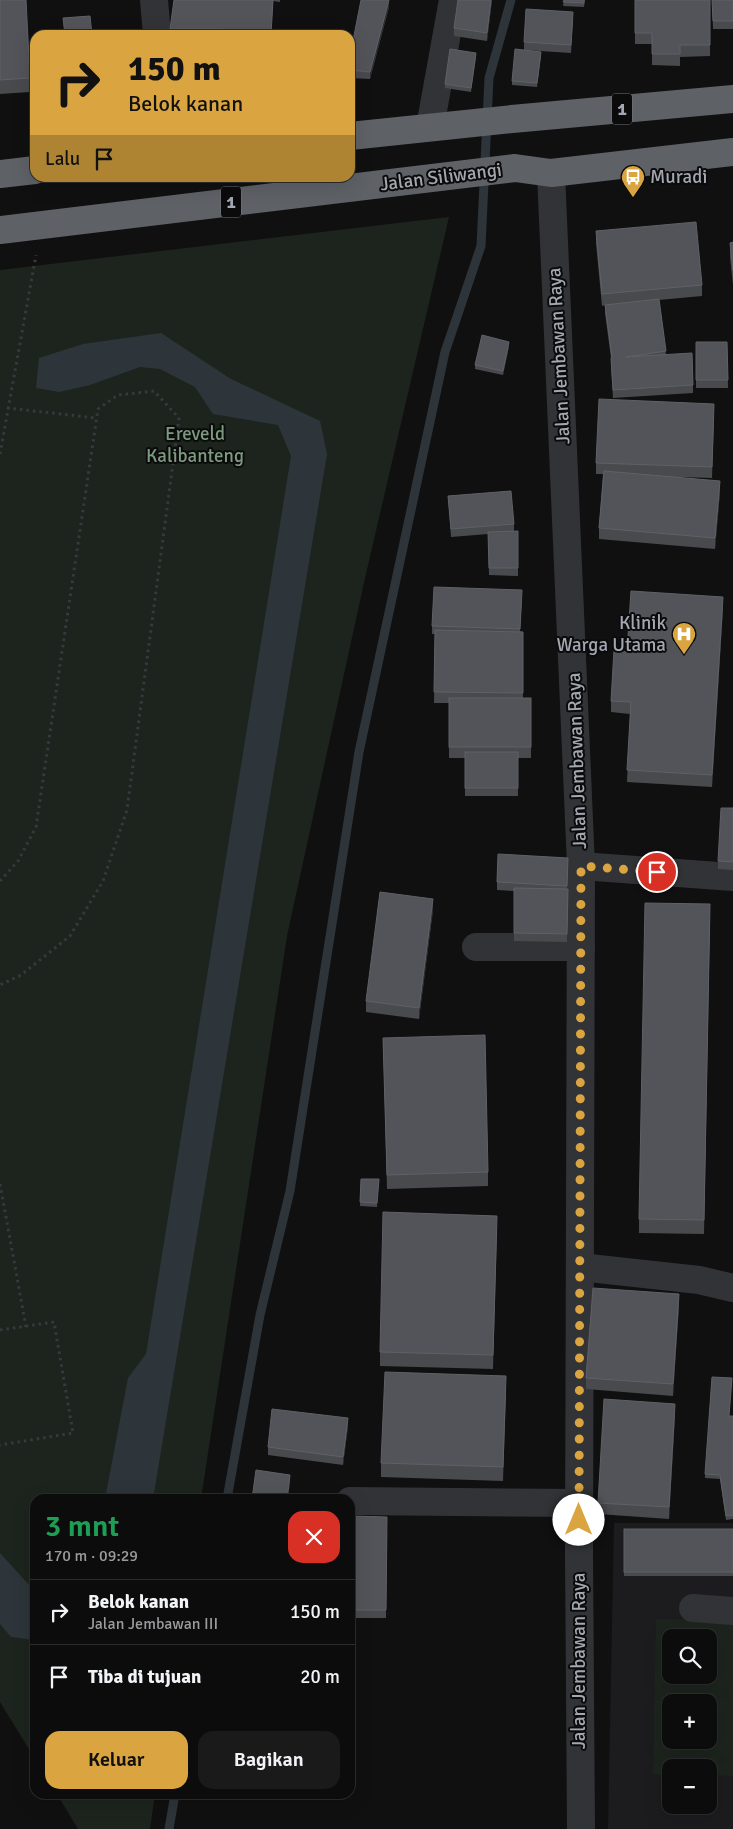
<!DOCTYPE html>
<html lang="id">
<meta charset="utf-8">
<style>
:root{--surface:#0c0c0d;--page:#1a1a1b;--text:#f1f3f6;--muted:#9a9b9d;--line:#2c2c2e;--accent:#daa540}
body{margin:0;font-family:Signika,sans-serif;background:var(--page);color:var(--text);height:100vh;display:flex;flex-direction:column;font-size:19px;white-space:nowrap}
*{box-sizing:border-box;margin:0}
p{font-size:16px;color:var(--muted)}
.icon{flex:none;width:28px;height:28px;fill:none;stroke:currentColor;stroke-width:2;stroke-linecap:round;stroke-linejoin:round}
.map{position:relative;flex:1;overflow:hidden}
.sheet{position:absolute;left:30px;top:1494px;width:325px;height:305px;display:flex;flex-direction:column;background:var(--surface);border-radius:15px;box-shadow:0 5px 20px #0002,0 0 0 1px var(--line)}
.sheet>*{flex:none}
.banner{position:absolute;left:30px;top:30px;width:325px;height:152px;border-radius:15px;box-shadow:0 5px 20px #0002,0 0 0 1px var(--line);background:#daa540;color:#111;overflow:hidden}
.tools{position:absolute;left:662px;top:1629px;display:grid;gap:10px}
.tools a{display:grid;place-items:center;width:55px;height:55px;border-radius:10px;background:var(--surface);box-shadow:0 5px 20px #0002,0 0 0 1px var(--line);font-size:25px}
.pin{position:absolute;display:grid;place-items:center;width:42px;height:42px;color:#fff;margin:-21px;border:2px solid #fff;border-radius:50%;box-shadow:0 1px 5px #0007}
.me{position:absolute;width:55px;margin:-28px;rotate:0deg;stroke-linejoin:round;filter:drop-shadow(0 0 4px #0008)}
.turn{display:flex;align-items:center;gap:18px;height:105px;padding:0 15px;font-size:22px}
.turn .icon{width:65px;height:65px;stroke-width:2.5}
.turn b{display:block;font-size:35px;line-height:42px}
.then{display:flex;align-items:center;height:48px;padding:0 15px;background:#0003;gap:10px;font-size:19px}
.round{display:grid;place-items:center;flex:none;width:52px;height:52px;border-radius:15px;background:var(--page)}
.overview{display:flex;align-items:center;justify-content:space-between;height:85px;padding:0 15px}
h1{font-size:30px;font-weight:600;line-height:38px;color:#1e9e55}
.primary-button{display:flex;gap:10px;margin-top:auto;padding:10px 15px}
.primary-button a{flex:1;height:58px;border-radius:15px;background:var(--accent);color:#111;font-size:20px;font-weight:600;line-height:58px;text-align:center}
.primary-button a+a{background:var(--page);color:var(--text)}
ul{padding:0;list-style:none}
li{display:flex;align-items:center;gap:15px;height:65px;padding:0 15px;border-top:1px solid var(--line)}
li div{flex:1}
li b{display:block;font-size:19px}
li em{font-style:normal}
.map>svg:first-child{display:block}
.built{fill:#1c1c1e;fill-rule:evenodd}
.green{fill:#1d241e;fill-rule:evenodd}
.water{fill:#2d353a}
.lines{fill:none;stroke-linecap:round;stroke-linejoin:round}
.stream{stroke:#2d353a;stroke-width:9}
.path{stroke:#38393d;stroke-width:3;stroke-dasharray:2.5 4;stroke-linecap:butt}
.minor{stroke:#323336;stroke-width:28}
.highway{stroke:#5e6166;stroke-width:28}
.wall{fill:#494a4e}
.shaded-wall{fill:#2e2f31}
.building{fill:#525459;stroke:#5f6167}
.route{stroke:#daa540;stroke-width:9;stroke-dasharray:0 16.2}
.labels{text-anchor:middle;dominant-baseline:central;stroke-width:4;stroke-linejoin:round;paint-order:stroke}
.shield{fill:#0b0b0c;stroke:#757880;stroke-width:1}
.shield-label{font-size:18px;font-weight:bold;fill:#a3a7b1}
.street-label{font-size:19px;fill:#a3a7b1;stroke:#0b0b0c}
.poi-label{font-size:19px;fill:#a3a7b1;stroke:#0b0b0c;text-anchor:start}
.park-label{font-size:19px;fill:#7c9a7e;stroke:#0b0b0c}
</style>
<div class="map">
<svg width="733" height="1829" viewBox="0 0 733 1829">
<rect width="100%" height="100%" fill="#101011"/>
<path class="built" d="M614,1523H733V1829H608ZM671,1638H709V1675H671ZM671,1702H709V1740H671ZM671,1768H709V1805H671Z"/>
<g class="green">
<polygon points="449,217 365,578 287,936 201,1499 35,1499 35,1759 0,1702 0,270"/>
<path d="M656,1619L733,1620V1776L709,1775V1768H671V1775L653,1774ZM671,1638H709V1675H671ZM671,1702H709V1740H671Z"/>
<polygon points="57,1794 155,1794 150,1829 78,1829"/>
</g>
<g class="water">
<polygon points="161,333 231,379 320,421 327,454 153,1499 105,1499 128,1378 146,1354 291,456 278,425 213,414 195,387 160,369 140,367 90,385 59,392 36,388 39,358 83,344"/>
<polygon points="0,1553 29,1585 35,1586 35,1640 11,1637 0,1624"/>
</g>
<g class="lines">
<g class="stream">
<polyline points="227,1499 260,1315 290,1191 359,752 445,352 481,246 489,78 511,0"/>
<polyline points="169,1829 175,1794"/>
</g>
<g class="path">
<polyline points="7,408 96,418"/>
<polyline points="0,454 36,255"/>
<polyline points="0,881 18,861 36,827 98,409 118,395 154,391 179,418 127,810 103,881 70,936 21,975 0,985"/>
<polyline points="0,1184 26,1327"/>
<polyline points="0,1330 54,1322 73,1433 0,1445"/>
</g>
<g class="minor">
<polyline points="154,0 157,35"/>
<polyline points="430,127 453,0"/>
<polyline points="551,173 581,866 579,1554 581,1829"/>
<polyline points="581,866 733,877"/>
<polyline points="476,947 581,947"/>
<polyline points="580,1267 699,1280 733,1288"/>
<polyline points="350,1501 579,1503"/>
<polyline points="693,1608 733,1611"/>
</g>
<g class="highway">
<polyline points="350,136 512,119 733,99"/>
<polyline points="0,174 35,170"/>
<polyline points="0,230 515,168 551,173 733,152"/>
</g>
</g>
<g class="wall">
<polygon points="0,0 30,78 30,92 0,94"/>
<polygon points="174,0 280,0 280,2 273,1 271,35 170,35"/>
<polygon points="492,0 487,41 454,36 454,28"/>
<polygon points="564,0 585,0 584,7 563,6"/>
<polygon points="635,0 710,0 710,56 680,57 680,66 652,65 652,44 635,44"/>
<polygon points="712,0 733,0 733,29 713,29"/>
<polygon points="389,7 370,79 350,78 350,56"/>
<polygon points="573,20 571,53 524,50 524,42"/>
<polygon points="541,56 537,87 512,85 512,81"/>
<polygon points="476,57 471,92 445,88 445,84"/>
<polygon points="596,231 702,285 702,296 659,300 666,355 693,385 693,393 613,398 611,365 611,358 605,313 605,305 602,306 596,243"/>
<polygon points="733,242 733,285 730,257 730,243"/>
<polygon points="696,342 727,342 728,388 696,388"/>
<polygon points="509,346 503,375 475,369 475,365"/>
<polygon points="714,415 712,478 676,477 720,492 715,549 599,539 599,528 603,474 596,474 596,463"/>
<polygon points="448,496 514,524 514,531 518,531 518,576 489,575 488,534 451,537"/>
<polygon points="522,598 520,631 523,632 523,698 531,698 531,758 518,758 518,796 465,796 465,758 449,758 449,703 434,703 435,634 432,634 432,626"/>
<polygon points="723,608 712,787 627,782 630,714 611,712 611,701 627,652"/>
<polygon points="733,808 733,870 718,869 718,861"/>
<polygon points="568,866 567,889 568,889 567,942 514,941 514,891 497,890 497,882"/>
<polygon points="433,910 419,1019 366,1012 366,1001"/>
<polygon points="710,918 704,1234 639,1233 639,1219"/>
<polygon points="383,1038 488,1172 488,1186 387,1189"/>
<polygon points="361,1179 379,1179 377,1207 360,1206"/>
<polygon points="497,1230 493,1369 380,1366 380,1352"/>
<polygon points="679,1306 673,1396 586,1389 586,1378"/>
<polygon points="506,1391 503,1481 381,1477 381,1463"/>
<polygon points="675,1415 669,1519 598,1514 598,1503"/>
<polygon points="730,1416 733,1416 733,1519 726,1520 720,1479 705,1478 705,1474"/>
<polygon points="348,1426 343,1465 268,1455 268,1447"/>
<polygon points="350,1516 387,1517 386,1618 350,1618"/>
<rect x="624" y="1529" width="109" height="47"/>
</g>
<g class="shaded-wall">
<polygon points="389,0 389,7 370,79 370,72"/>
<polygon points="491,0 492,0 487,41 487,33"/>
<polygon points="509,342 509,346 503,375 503,371"/>
<polygon points="720,481 720,492 715,549 715,538"/>
<polygon points="723,597 723,608 712,787 712,775"/>
<polygon points="433,899 433,910 419,1019 419,1008"/>
<polygon points="679,1294 679,1306 673,1396 673,1384"/>
<polygon points="675,1404 675,1415 669,1519 669,1507"/>
<polygon points="348,1418 348,1426 343,1465 343,1457"/>
<polygon points="290,1475 290,1483 288,1499 287,1499"/>
</g>
<g class="building">
<polygon points="0,0 26,0 30,78 0,80"/>
<polygon points="174,0 273,0 271,35 227,35 223,29 170,29"/>
<polygon points="361,0 389,0 370,72 350,70 350,56"/>
<polygon points="458,0 491,0 487,33 454,28"/>
<polygon points="564,0 584,0 584,3 563,2"/>
<polygon points="635,0 710,0 710,45 680,45 680,54 652,54 652,33 635,33"/>
<polygon points="712,0 733,0 733,21 713,21"/>
<polygon points="526,9 573,12 571,45 524,42"/>
<polygon points="90,16 92,35 65,35 63,18"/>
<polygon points="450,49 476,53 471,88 445,84"/>
<polygon points="515,49 541,52 537,83 512,81"/>
<polygon points="696,222 702,285 602,294 596,231"/>
<polygon points="733,242 733,271 730,243"/>
<polygon points="659,299 666,351 626,357 692,353 693,385 613,390 611,358 612,357 605,305"/>
<polygon points="482,335 509,342 503,371 475,365"/>
<polygon points="696,342 727,342 728,380 696,380"/>
<polygon points="599,399 714,404 712,467 596,463"/>
<polygon points="604,471 720,481 715,538 599,528"/>
<polygon points="511,491 514,524 451,529 448,496"/>
<polygon points="518,531 518,568 489,568 488,532"/>
<polygon points="434,587 522,590 520,629 432,626"/>
<polygon points="631,591 723,597 712,775 627,770 631,702 611,701 614,650 627,652"/>
<polygon points="435,630 523,632 523,693 434,692"/>
<rect x="449" y="698" width="82" height="49"/>
<rect x="465" y="752" width="53" height="36"/>
<polygon points="721,808 733,808 733,862 718,861"/>
<polygon points="498,854 568,858 567,886 497,882"/>
<polygon points="514,888 568,889 567,934 514,933"/>
<polygon points="380,892 433,899 419,1008 366,1001"/>
<polygon points="645,903 710,904 704,1220 639,1219"/>
<polygon points="485,1035 488,1172 387,1175 383,1038"/>
<polygon points="361,1179 379,1179 377,1203 360,1202"/>
<polygon points="383,1212 497,1216 493,1355 380,1352"/>
<polygon points="593,1288 679,1294 673,1384 586,1378"/>
<polygon points="385,1372 506,1376 503,1467 381,1463"/>
<polygon points="712,1377 732,1378 729,1416 733,1416 733,1515 726,1516 720,1475 705,1474"/>
<polygon points="604,1399 675,1404 669,1507 598,1503"/>
<polygon points="272,1409 348,1418 343,1457 268,1447"/>
<polygon points="256,1470 290,1475 287,1499 252,1499"/>
<polygon points="350,1516 387,1517 386,1610 350,1610"/>
<rect x="624" y="1529" width="109" height="43"/>
</g>
<g class="lines">
<polyline class="route" points="579,1520 581,866 657,872"/>
</g>
<defs>
<g id="bus-pin" transform="scale(1.25)"><path d="M0 17L-7.5 6A9.5 9.5 0 1 1 7.5 6Z" fill="#daa540" stroke="#0b0b0c"/><path d="M-5-6H5V4H4V6H2V4H-2V6H-4V4H-5ZM-3.5-4V0h7V-4ZM-3.5 1.2v1.5H-2V1.2ZM2 1.2v1.5H3.5V1.2Z" fill="#fff"/></g>
<g id="hospital-pin" transform="scale(1.25)"><path d="M0 17L-7.5 6A9.5 9.5 0 1 1 7.5 6Z" fill="#daa540" stroke="#0b0b0c"/><path d="M-5-5h3v3.5h4V-5h3V5h-3V1.5h-4V5h-3Z" fill="#fff"/></g>
</defs>
<g fill-rule="evenodd">
<use href="#bus-pin" x="633" y="177"/>
<use href="#hospital-pin" x="684" y="634"/>
</g>
<g class="labels">
<g class="shield">
<rect x="612" y="93.5" width="20" height="31" rx="4"/>
<rect x="221" y="186.5" width="20" height="31" rx="4"/>
</g>
<g class="shield-label">
<text x="622" y="109">1</text>
<text x="231" y="202">1</text>
</g>
<g class="street-label">
<text transform="translate(441 177) rotate(-7)">Jalan Siliwangi</text>
<text transform="translate(559 356) rotate(-93)">Jalan Jembawan Raya</text>
<text transform="translate(577 761) rotate(-92)">Jalan Jembawan Raya</text>
<text transform="translate(579 1661) rotate(-90)">Jalan Jembawan Raya</text>
</g>
<g class="poi-label">
<text x="650" y="177">Muradi</text>
<text x="666" y="623" text-anchor="end">Klinik<tspan x="666" dy="22">Warga Utama</tspan></text>
</g>
<g class="park-label">
<text x="195" y="434">Ereveld<tspan x="195" dy="22">Kalibanteng</tspan></text>
</g>
</g>
</svg>
<div class="tools">
<a><svg class="icon" aria-label="search" viewBox="0 0 24 24"><circle cx="10" cy="10" r="6"/><path d="M15 15l6 6"/></svg></a>
<a>+</a>
<a>−</a>
</div>
<div class="pin" style="left:657px;top:872px;background:#d93025"><svg class="icon" aria-label="arrive" viewBox="0 0 24 24"><path d="M6 21V4h12l-3 4 3 4H6"/></svg></div>
<svg class="me" style="left:579px;top:1520px" viewBox="-20 -20 40 40"><circle r="19" fill="#fff"/><path d="M0-13L10 11 0 6-10 11z" fill="#daa540"/></svg>
<div class="banner">
<div class="turn"><svg class="icon" aria-label="right" viewBox="0 0 24 24"><path d="M7 20v-9h11M14 6l5 5-5 5"/></svg><div><b>150 m</b>Belok kanan</div></div>
<div class="then">Lalu<svg class="icon" aria-label="arrive" viewBox="0 0 24 24"><path d="M6 21V4h12l-3 4 3 4H6"/></svg></div>
</div>
<section class="sheet">
<div class="overview"><div><h1>3 mnt</h1><p>170 m · 09:29</p></div><a class="round" style="background:#d93025;color:#fff"><svg class="icon" aria-label="close" viewBox="0 0 24 24"><path d="M6 6l12 12M18 6L6 18"/></svg></a></div>
<ul>
<li><svg class="icon" aria-label="right" viewBox="0 0 24 24"><path d="M7 20v-9h11M14 6l5 5-5 5"/></svg><div><b>Belok kanan</b><p>Jalan Jembawan III</p></div><em>150 m</em></li>
<li><svg class="icon" aria-label="arrive" viewBox="0 0 24 24"><path d="M6 21V4h12l-3 4 3 4H6"/></svg><div><b>Tiba di tujuan</b></div><em>20 m</em></li>
</ul>
<div class="primary-button"><a>Keluar</a><a>Bagikan</a></div>
</section>
</div>
